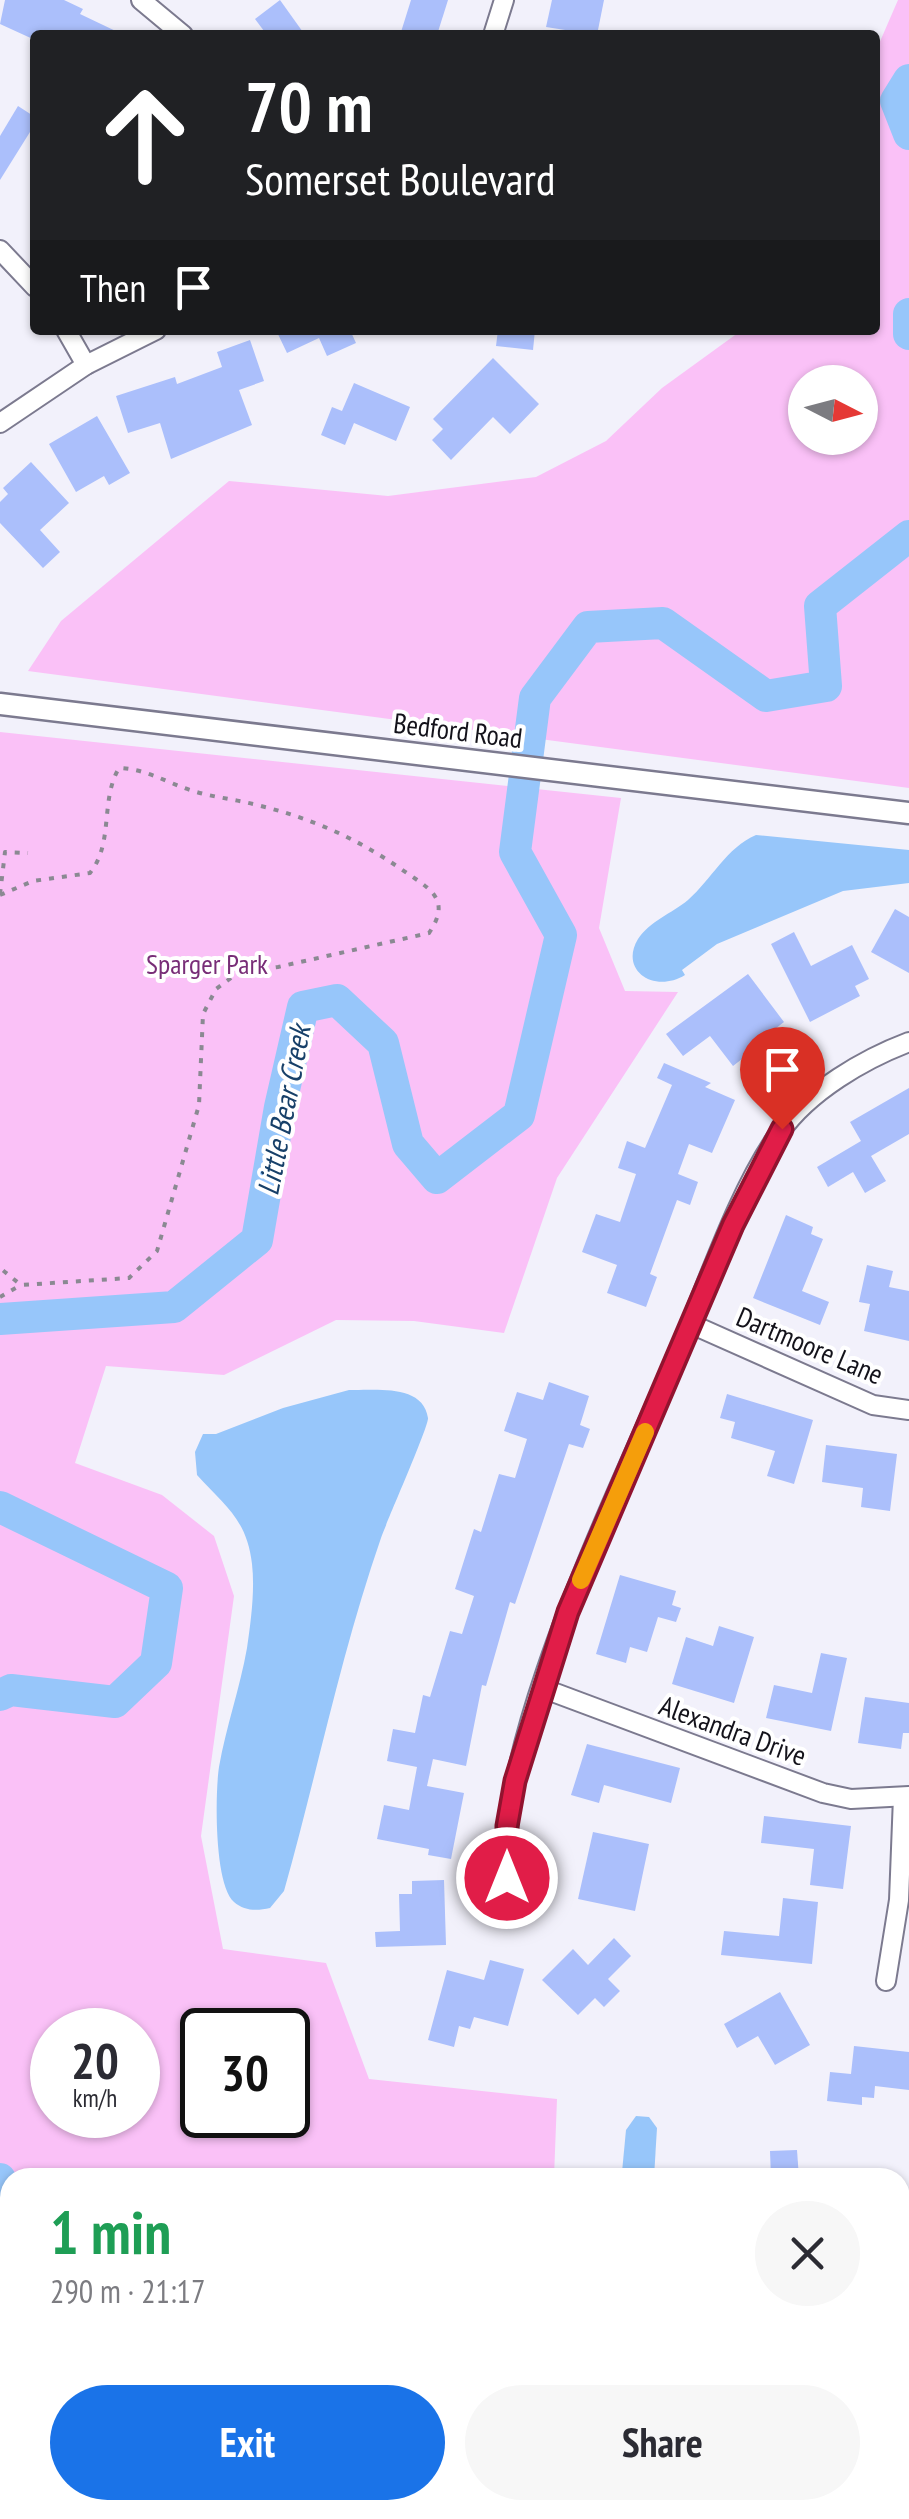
<!DOCTYPE html>
<meta charset="utf-8">
<style>
:root{--surface:#fff;--page:#f7f7f7;--text:#2b2b33;--muted:#7c7c81;--accent:#1a73e8}
body{margin:0;font-family:"PT Sans Narrow",sans-serif;background:var(--page);color:var(--text);height:100vh;display:flex;flex-direction:column;font-size:38px;white-space:nowrap}
*{box-sizing:border-box;margin:0}
p{font-size:32px;color:var(--muted)}
.icon{flex:none;width:55px;height:55px;fill:none;stroke:currentColor;stroke-width:2;stroke-linecap:round;stroke-linejoin:round}
.map{position:relative;flex:1;overflow:hidden}
.details{position:absolute;left:0px;top:2168px;width:910px;height:352px;display:flex;flex-direction:column;background:var(--surface);border-radius:30px 30px 0 0;box-shadow:0 2px 8px #0004}
.details>*{flex:none}
.banner{position:absolute;left:30px;top:30px;width:850px;height:305px;border-radius:10px;box-shadow:0 2px 8px #0004;background:#202124;color:#fff;overflow:hidden}
.needle{width:65px;rotate:96deg}
.tools{position:absolute;left:788px;top:365px;display:grid;gap:20px}
.tools a{display:grid;place-items:center;width:90px;height:90px;border-radius:50%;background:var(--surface);box-shadow:0 2px 8px #0004;font-size:50px}
.speed{position:absolute;left:30px;top:2008px;display:flex;gap:20px;font-size:50px;font-weight:700;text-align:center}
.speed>*{display:grid;place-content:center;width:130px;height:130px;border-radius:50%;background:var(--surface);box-shadow:0 2px 8px #0004;line-height:1}
.speed small{font-size:25px;font-weight:400}
.speed .limit{border:5px solid #111;border-radius:15px;background:#fff;color:#111}
.pin{position:absolute;display:grid;place-items:center;width:85px;height:85px;color:#fff;margin:-102px -42px;border-radius:50% 50% 50% 0;rotate:-45deg;box-shadow:0 0 10px #0007}
.pin .icon{rotate:45deg}
.me{position:absolute;width:110px;margin:-55px;rotate:0deg;stroke-linejoin:round;filter:drop-shadow(0 0 8px #0008)}
.turn{display:flex;align-items:center;gap:35px;height:210px;padding:0 50px;font-size:45px}
.turn .icon{width:130px;height:130px;stroke-width:2.5}
.turn b{display:block;font-size:70px;line-height:85px}
.then{display:flex;align-items:center;height:95px;padding:0 50px;background:#0003;gap:20px;font-size:38px}
.round{display:grid;place-items:center;flex:none;width:105px;height:105px;border-radius:52px;background:var(--page)}
.headline{display:flex;align-items:center;justify-content:space-between;height:170px;padding:0 50px}
h1{font-size:60px;font-weight:700;line-height:75px;color:#1e9e55}
.cta{display:flex;gap:20px;margin-top:auto;padding:20px 50px}
.cta a{flex:1;height:115px;border-radius:60px;background:var(--accent);color:#fff;font-size:40px;font-weight:700;line-height:115px;text-align:center}
.cta a+a{background:var(--page);color:var(--text)}
.map>svg:first-child{display:block}
.green{fill:#fac1f7;fill-rule:evenodd}
.water{fill:#97c6fa}
.lines{fill:none;stroke-linecap:round;stroke-linejoin:round}
.river{stroke:#97c6fa;stroke-width:32}
.building{fill:#abbffb}
.minor-casing{stroke:#7c7a8f;stroke-width:22}
.tertiary-casing{stroke:#7c7a8f;stroke-width:25}
.path{stroke:#8a8992;stroke-width:4;stroke-dasharray:5 8;stroke-linecap:butt}
.minor{stroke:#fff;stroke-width:18}
.tertiary{stroke:#fff;stroke-width:20}
.route-casing{stroke:#92132f;stroke-width:25}
.route{stroke:#e11d48;stroke-width:18}
.slow{stroke:#f59e0b;stroke-width:18}
.labels{text-anchor:middle;dominant-baseline:central;stroke-width:8;stroke-linejoin:round;paint-order:stroke}
.street-label{font-size:28px;fill:#13121a;stroke:#fff}
.park-label{font-size:28px;fill:#782d77;stroke:#fff}
.water-label{font-size:30px;font-style:italic;fill:#174069;stroke:#fff}
</style>
<div class="map">
<svg width="909" height="2519" viewBox="0 0 909 2519">
<rect width="100%" height="100%" fill="#f2f1fb"/>
<g class="green">
<path d="M898,0H909V788L28,671L61,621L229,481L388,496L536,477L606,441L662,388L742,330H875V53ZM805,382H860V438H805Z"/>
<path d="M0,732L621,798L599,928L625,991L678,992L557,1178L504,1333L414,1321L336,1320L224,1375L106,1366L75,1463L162,1495L214,1536L234,1596L201,1836L223,1949L326,1963L369,2079L557,2099L554,2177L10,2178V2325L0,2323ZM52,2030H138V2115H52ZM288,2030V2115H202V2030Z"/>
</g>
<g class="water">
<path d="M756,835L909,850V883L843,891L717,944L682,970L685,975C654,994 619,970 638,939C649,922 672,913 688,900C711,880 727,847 756,835Z"/>
<path d="M349,1390C373,1391 423,1383 428,1418C429,1426 387,1521 381,1538C341,1653 317,1774 284,1891L270,1908C257,1911 244,1911 234,1902C214,1885 215,1793 219,1767C226,1727 240,1688 247,1648C251,1621 255,1590 252,1564C247,1519 224,1505 197,1475L195,1452L203,1434H216L283,1408Z"/>
<polygon points="636,2116 649,2117 657,2128 654,2177 624,2177 622,2172 626,2130"/>
</g>
<g class="lines">
<g class="river">
<polyline points="909,80 896,101 909,134"/>
<polyline points="909,314 909,334"/>
<polyline points="0,1319 174,1307 257,1240 280,1107 303,1007 337,1000 383,1043 408,1144 437,1178 519,1115 561,935 515,852 535,698 588,627 663,623 766,696 826,686 820,606 909,536"/>
<polyline points="0,1507 167,1588 156,1663 115,1702 11,1690 0,1695"/>
<polyline points="0,2179 10,2196"/>
<polyline points="94,2519 97,2510"/>
</g>
</g>
<g class="building">
<polygon points="5,0 64,0 83,9 80,14 124,35 35,35 35,40 0,24"/>
<polygon points="280,0 305,35 267,35 255,19"/>
<polygon points="411,0 448,0 437,35 401,32"/>
<polygon points="552,0 604,0 597,35 546,27"/>
<polygon points="18,106 35,117 35,124 0,180 0,136"/>
<polygon points="276,330 350,330 356,343 327,356 319,338 287,353"/>
<polygon points="498,330 535,330 533,350 496,346"/>
<polygon points="250,340 264,381 239,390 252,425 171,459 160,423 128,433 116,396 175,377 177,384 222,367 217,352"/>
<polygon points="493,358 539,404 510,434 493,417 451,460 432,440 443,429 433,419"/>
<polygon points="354,383 410,407 396,441 354,423 345,445 321,435 332,407 342,411"/>
<polygon points="97,416 130,473 109,485 104,476 76,492 49,444"/>
<polygon points="31,462 69,503 40,530 60,552 43,568 0,523 0,502 8,494 3,488"/>
<polygon points="895,909 909,917 909,973 871,952"/>
<polygon points="794,932 811,966 852,945 869,979 855,986 860,996 810,1022 771,944"/>
<polygon points="748,974 784,1022 775,1029 788,1047 771,1060 760,1045 733,1066 710,1036 683,1056 666,1034"/>
<polygon points="664,1063 711,1083 705,1087 735,1100 712,1153 689,1144 678,1174 698,1182 690,1205 677,1200 650,1274 657,1277 646,1307 607,1293 617,1265 582,1252 596,1214 620,1222 636,1174 618,1168 627,1141 645,1148 672,1085 657,1078"/>
<polygon points="909,1088 909,1134 871,1156 886,1181 865,1193 853,1172 828,1187 817,1167 861,1141 850,1122"/>
<polygon points="786,1215 813,1227 811,1234 823,1239 802,1291 829,1302 820,1325 753,1298"/>
<polygon points="867,1265 893,1271 889,1287 909,1291 909,1341 864,1331 870,1304 859,1302"/>
<polygon points="549,1382 589,1396 580,1425 590,1429 583,1448 569,1444 515,1604 510,1602 486,1686 482,1685 466,1766 433,1759 427,1786 464,1793 451,1859 428,1855 429,1849 377,1839 384,1805 409,1810 417,1767 387,1761 393,1729 415,1733 423,1695 430,1697 450,1631 462,1634 474,1596 455,1589 474,1529 481,1532 499,1474 515,1478 527,1439 504,1431 517,1392 543,1400"/>
<polygon points="727,1394 813,1420 794,1484 767,1476 775,1451 731,1438 735,1422 720,1418"/>
<polygon points="826,1445 897,1454 890,1511 861,1507 863,1488 822,1482"/>
<polygon points="620,1575 676,1591 672,1605 681,1608 676,1622 658,1617 647,1652 630,1647 626,1663 596,1654"/>
<polygon points="719,1626 754,1637 734,1703 672,1684 686,1637 713,1646"/>
<polygon points="821,1653 847,1658 831,1731 766,1718 774,1685 812,1693"/>
<polygon points="865,1697 909,1703 909,1733 903,1733 901,1749 858,1743"/>
<polygon points="587,1744 680,1768 671,1803 604,1785 599,1803 571,1795"/>
<polygon points="764,1816 851,1826 843,1889 810,1885 814,1849 761,1843"/>
<polygon points="593,1832 649,1844 635,1911 578,1899"/>
<polygon points="444,1880 446,1945 376,1947 375,1932 400,1931 399,1894 412,1894 412,1881"/>
<polygon points="783,1898 818,1902 812,1964 721,1955 724,1931 779,1936"/>
<polygon points="614,1938 631,1956 608,1979 620,1991 604,2007 595,1998 578,2015 542,1980 573,1949 588,1965"/>
<polygon points="490,1960 524,1969 508,2026 474,2017 470,2029 459,2026 454,2047 428,2040 447,1970 484,1980"/>
<polygon points="780,1992 810,2045 775,2065 758,2036 737,2048 724,2024"/>
<polygon points="854,2046 909,2052 909,2090 875,2086 874,2098 862,2097 862,2105 827,2101 830,2072 851,2074"/>
<polygon points="797,2150 799,2178 771,2178 770,2151"/>
</g>
<g class="lines">
<g class="minor-casing">
<g id="minor">
<polyline points="141,0 183,35"/>
<polyline points="493,35 504,0"/>
<polyline points="0,250 35,287"/>
<polyline points="66,330 86,365"/>
<polyline points="0,423 86,365 156,330"/>
<polyline points="691,1324 873,1405 909,1410"/>
<polyline points="542,1688 823,1793 851,1799 909,1796"/>
<path d="M512,1894C478,1772 628,1472 679,1351C708,1283 738,1191 780,1132C809,1091 864,1059 909,1042"/>
<polyline points="886,1981 899,1900 903,1797"/>
<polyline points="713,2517 729,2519"/>
</g>
</g>
<g class="tertiary-casing">
<polyline id="tertiary" points="0,704 909,813"/>
</g>
<g class="path">
<polyline points="0,894 5,852 28,853"/>
<path d="M0,895L33,881L90,873C114,843 100,800 119,768C147,769 167,783 193,791C212,797 233,799 253,804C308,817 355,837 401,869C428,888 453,898 429,933L278,967L239,972L216,989L203,1014L199,1105L157,1251L129,1278L21,1285L0,1268"/>
<polyline points="0,1297 21,1285"/>
<polyline points="0,2203 5,2209 10,2254"/>
<polyline points="80,2519 85,2510"/>
</g>
<use href="#minor" class="minor"/>
<use href="#tertiary" class="tertiary"/>
</g>
<g class="lines">
<g class="route-casing">
<polyline id="route" points="507,1878 507,1826 515,1781 568,1612 733,1225 782,1129"/>
</g>
<use href="#route" class="route"/>
<polyline class="slow" points="581,1580 645,1432"/>
</g>
<g class="labels">
<g class="street-label">
<text transform="translate(458 730) rotate(7)">Bedford Road</text>
<text transform="translate(810 1345) rotate(23)">Dartmoore Lane</text>
<text transform="translate(733 1730) rotate(20)">Alexandra Drive</text>
</g>
<g class="park-label">
<text x="207" y="963">Sparger Park</text>
</g>
<g class="water-label">
<text transform="translate(283 1110) rotate(-79)">Little Bear Creek</text>
</g>
</g>
</svg>
<div class="tools">
<a><svg class="needle" viewBox="-14 -14 28 28"><path d="M0-13l5 13h-10z" fill="#e53935"/><path d="M0 13l5-13h-10z" fill="#7c7c81"/></svg></a>
</div>
<div class="speed"><div>20<small>km/h</small></div><div class="limit">30</div></div>
<div class="pin" style="left:782px;top:1129px;background:#d93025"><svg class="icon" aria-label="arrive" viewBox="0 0 24 24"><path d="M6 21V4h12l-3 4 3 4H6"/></svg></div>
<svg class="me" style="left:507px;top:1878px" viewBox="-20 -20 40 40"><circle r="17" fill="#e11d48" stroke="#fff" stroke-width="3"/><path d="M0-11L8 9 0 5-8 9z" fill="#fff"/></svg>
<div class="banner">
<div class="turn"><svg class="icon" aria-label="ahead" viewBox="0 0 24 24"><path d="M12 20V5M6 11l6-6 6 6"/></svg><div><b>70 m</b>Somerset Boulevard</div></div>
<div class="then">Then<svg class="icon" aria-label="arrive" viewBox="0 0 24 24"><path d="M6 21V4h12l-3 4 3 4H6"/></svg></div>
</div>
<section class="details">
<div class="headline"><div><h1>1 min</h1><p>290 m · 21:17</p></div><a class="round"><svg class="icon" aria-label="close" viewBox="0 0 24 24"><path d="M6 6l12 12M18 6L6 18"/></svg></a></div>
<div class="cta"><a>Exit</a><a>Share</a></div>
</section>
</div>
